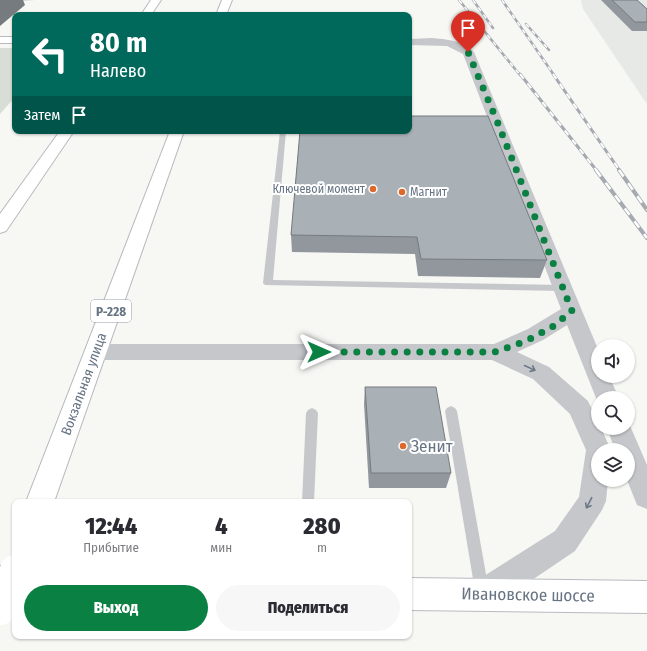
<!DOCTYPE html>
<html lang="ru">
<meta charset="utf-8">
<style>
:root{--surface:#fff;--page:#f7f7f7;--text:#2b2b33;--muted:#7c7c81;--accent:#0b8043}
body{margin:0;font-family:"Fira Sans Condensed",sans-serif;background:var(--page);color:var(--text);height:100vh;display:flex;flex-direction:column;font-size:15px;white-space:nowrap}
*{box-sizing:border-box;margin:0}
p{font-size:13px;color:var(--muted)}
.icon{flex:none;width:22px;height:22px;fill:none;stroke:currentColor;stroke-width:2;stroke-linecap:round;stroke-linejoin:round}
.map{position:relative;flex:1;overflow:hidden}
.details{position:absolute;left:12px;top:499px;width:400px;height:140px;display:flex;flex-direction:column;background:var(--surface);border-radius:8px;box-shadow:0 1px 3px #0004}
.details>*{flex:none}
.banner{position:absolute;left:12px;top:12px;width:400px;height:122px;border-radius:8px;box-shadow:0 1px 3px #0004;background:#00695c;color:#fff;overflow:hidden}
.tools{position:absolute;left:591px;top:339px;display:grid;gap:8px}
.tools a{display:grid;place-items:center;width:44px;height:44px;border-radius:50%;background:var(--surface);box-shadow:0 1px 3px #0004;font-size:20px}
.pin{position:absolute;display:grid;place-items:center;width:34px;height:34px;color:#fff;margin:-41px -17px;border-radius:50% 50% 50% 0;rotate:-45deg;box-shadow:0 0 4px #0007}
.pin .icon{rotate:45deg}
.me{position:absolute;width:44px;margin:-22px;rotate:90deg;stroke-linejoin:round;filter:drop-shadow(0 0 3px #0008)}
.turn{display:flex;align-items:center;gap:14px;height:84px;padding:0 12px;font-size:18px}
.turn .icon{width:52px;height:52px;stroke-width:2.5}
.turn b{display:block;font-size:28px;line-height:34px}
.then{display:flex;align-items:center;height:38px;padding:0 12px;background:#0003;gap:8px;font-size:15px}
.eta{display:flex;justify-content:space-evenly;align-items:center;height:68px;text-align:center}
.eta b{font-size:24px;font-weight:800;line-height:28px}
.button{display:flex;gap:8px;margin-top:auto;padding:8px 12px}
.button a{flex:1;height:46px;border-radius:24px;background:var(--accent);color:#fff;font-size:16px;font-weight:800;line-height:46px;text-align:center}
.button a+a{background:var(--page);color:var(--text)}
.map>svg:first-child{display:block}
.built{fill:#e7e9e7}
.green{fill:#d8ded5}
.lines{fill:none;stroke-linecap:round;stroke-linejoin:round}
.secondary-casing{stroke:#b7bbc0;stroke-width:2}
.highway-casing{stroke:#b5b8bb;stroke-width:2}
.lane{fill:#c5c7cb;fill-rule:evenodd}
.street{fill:#c5c7cb;fill-rule:evenodd}
.secondary{fill:#fff;fill-rule:evenodd}
.highway{fill:#fff;fill-rule:evenodd}
.rail-far2-casing{stroke:#a5aab0;stroke-width:2.5}
.rail-far1-casing{stroke:#a5aab0;stroke-width:3}
.rail-casing{stroke:#a5aab0;stroke-width:4}
.rail-far2{stroke:#fff;stroke-width:1.5;stroke-dasharray:4.5;stroke-linecap:butt}
.rail-far1{stroke:#fff;stroke-width:2;stroke-dasharray:6;stroke-linecap:butt}
.rail{stroke:#fff;stroke-width:2.5;stroke-dasharray:8;stroke-linecap:butt}
.highway-bridge-casing{stroke:#b5b8bb;stroke-width:32;stroke-linecap:butt}
.highway-bridge{stroke:#fff;stroke-width:30}
.wall{fill:#91979d}
.shaded-wall{fill:#767b7f}
.building{fill:#a9b0b6;stroke:#767b7f}
.oneway{stroke:#6c7888}
.route{stroke:#0b8043;stroke-width:7;stroke-dasharray:0 12.6}
.poi-dot{fill:#de692d;stroke:#fff;stroke-width:1.5}
.labels{text-anchor:middle;dominant-baseline:central;stroke-width:4;stroke-linejoin:round;paint-order:stroke}
.far-poi-label{font-size:12px;fill:#677484;stroke:#fff;text-anchor:end}
.shield{fill:#fff;stroke:#959ea9;stroke-width:1}
.shield-label{font-size:13px;font-weight:bold;fill:#677484}
.street-label{font-size:14px;fill:#677484;stroke:#fff}
.near-poi-label{font-size:17px;fill:#677484;stroke:#fff;text-anchor:start}
.near-street-label{font-size:17px;fill:#677484;stroke:#fff}
</style>
<div class="map">
<svg width="647" height="651" viewBox="0 0 647 651">
<rect width="100%" height="100%" fill="#f7f7f4"/>
<polygon class="built" points="581,0 647,0 647,104 583,9"/>
<polygon class="green" points="0,48 15,48 15,97 0,114"/>
<g class="lines">
<g class="secondary-casing">
<g id="secondary">
<polygon points="151,0 161,0 151,15 141,15"/>
<rect x="0" y="37" width="15" height="6"/>
<polygon points="60,131 74,131 6,231 0,233 0,214"/>
<polygon points="409,578 647,581 647,613 409,610"/>
</g>
</g>
<g class="highway-casing">
<g id="highway">
<polygon points="222,0 232,0 226,15 216,15"/>
<polygon points="170,131 184,131 54,502 26,502"/>
</g>
</g>
<g class="lane">
<polygon points="0,0 35,0 0,2"/>
<polygon points="280,131 286,131 273,280 562,285 567,288 562,291 265,285 263,283"/>
<polygon points="451,406 455,408 457,411 489,591 487,596 482,598 477,596 475,591 445,411 447,408"/>
<polygon points="312,408 316,410 318,413 314,502 302,502 306,413 308,410"/>
</g>
<g class="street">
<path d="M432,38C445,39 465,41 474,52L598,349V376H609L619,398H598V403L567,325L543,340L517,352L549,367L588,401L598,422V428H601L611,450H598V480H608L606,501L602,510L575,551L495,605L484,609L473,605L469,594L473,583L555,531L579,497L586,450L570,414L533,379L492,360H96L88,358L85,352L88,346L96,344H494L528,329L561,309L463,54L447,46L409,45V39Z"/>
<polygon points="628,421 647,465 647,509 637,505 627,480 628,450 615,450 607,428 628,428"/>
</g>
<use href="#secondary" class="secondary"/>
<use href="#highway" class="highway"/>
<g class="rail-far2-casing">
<g id="rail-far2">
<polyline points="459,0 520,75"/>
<polyline points="473,0 493,28"/>
<polyline points="502,0 554,75"/>
<polyline points="526,24 549,50"/>
</g>
</g>
<g class="rail-far1-casing">
<g id="rail-far1">
<polyline points="520,74 597,171"/>
<polyline points="553,74 620,171"/>
</g>
</g>
<g class="rail-casing">
<g id="rail">
<polyline points="596,170 647,238"/>
<polyline points="619,170 647,210"/>
</g>
</g>
<use href="#rail-far2" class="rail-far2"/>
<use href="#rail-far1" class="rail-far1"/>
<use href="#rail" class="rail"/>
<g class="highway-bridge-casing">
<polyline id="highway-bridge" points="0,610 15,570"/>
</g>
<use href="#highway-bridge" class="highway-bridge"/>
</g>
<g class="wall">
<polygon points="601,0 637,0 647,9 647,31 632,31"/>
<polygon points="300,131 547,260 540,278 418,276 415,254 292,252 291,235"/>
<polygon points="365,387 451,473 446,488 369,488 364,404"/>
</g>
<polygon class="shaded-wall" points="0,0 23,0 25,5 0,26"/>
<g class="building">
<polygon points="612,0 637,0 647,9 647,22 635,22"/>
<polygon points="409,116 488,116 547,260 421,259 417,237 291,235 300,131 409,131"/>
<polygon points="365,387 436,387 451,473 371,473"/>
</g>
<defs><path id="oneway-shaft" d="M-6 0H5M1.5-3L5.5 0L1.5 3" fill="none" stroke-width="1.6" stroke-linecap="round" stroke-linejoin="round"/></defs>
<g class="oneway">
<use href="#oneway-shaft" transform="translate(530 368) rotate(25)"/>
<use href="#oneway-shaft" transform="translate(589 503) rotate(117)"/>
</g>
<g class="lines">
<polyline class="route" points="319,352 495,352 526,341 552,327 572,311 497,121 468,52"/>
</g>
<g class="poi-dot">
<circle cx="373" cy="189" r="4"/>
<circle cx="402" cy="192" r="4"/>
<circle cx="403" cy="446" r="4"/>
</g>
<g class="labels">
<g class="far-poi-label">
<text x="365" y="189">Ключевой момент</text>
<text x="410" y="192" text-anchor="start">Магнит</text>
</g>
<rect class="shield" x="91" y="300" width="40" height="22" rx="3"/>
<g class="shield-label">
<text x="111" y="311">Р-228</text>
</g>
<g class="street-label">
<text transform="translate(84 384) rotate(-70)">Вокзальная улица</text>
</g>
<g class="near-poi-label">
<text x="411" y="446">Зенит</text>
</g>
<g class="near-street-label">
<text transform="translate(528 595) rotate(1)">Ивановское шоссе</text>
</g>
</g>
</svg>
<div class="tools">
<a><svg class="icon" aria-label="sound" viewBox="0 0 24 24"><path d="M4 9h4l5-4v14l-5-4H4zM17 9q2 3 0 6"/></svg></a>
<a><svg class="icon" aria-label="search" viewBox="0 0 24 24"><circle cx="10" cy="10" r="6"/><path d="M15 15l6 6"/></svg></a>
<a><svg class="icon" aria-label="layers" viewBox="0 0 24 24"><path d="M12 4l9 5-9 5-9-5zM3 14l9 5 9-5"/></svg></a>
</div>
<div class="pin" style="left:468px;top:52px;background:#d93025"><svg class="icon" aria-label="arrive" viewBox="0 0 24 24"><path d="M6 21V4h12l-3 4 3 4H6"/></svg></div>
<svg class="me" style="left:319px;top:352px" viewBox="-20 -20 40 40"><path d="M0-17L14 15 0 8-14 15z" fill="#0b8043" stroke="#fff" stroke-width="4"/></svg>
<div class="banner">
<div class="turn"><svg class="icon" aria-label="left" viewBox="0 0 24 24"><path d="M17 20v-9H6M10 6l-5 5 5 5"/></svg><div><b>80 m</b>Налево</div></div>
<div class="then">Затем<svg class="icon" aria-label="arrive" viewBox="0 0 24 24"><path d="M6 21V4h12l-3 4 3 4H6"/></svg></div>
</div>
<section class="details">
<div class="eta">
<div><b>12:44</b><p>Прибытие</p></div>
<div><b>4</b><p>мин</p></div>
<div><b>280</b><p>m</p></div>
</div>
<div class="button"><a>Выход</a><a>Поделиться</a></div>
</section>
</div>
